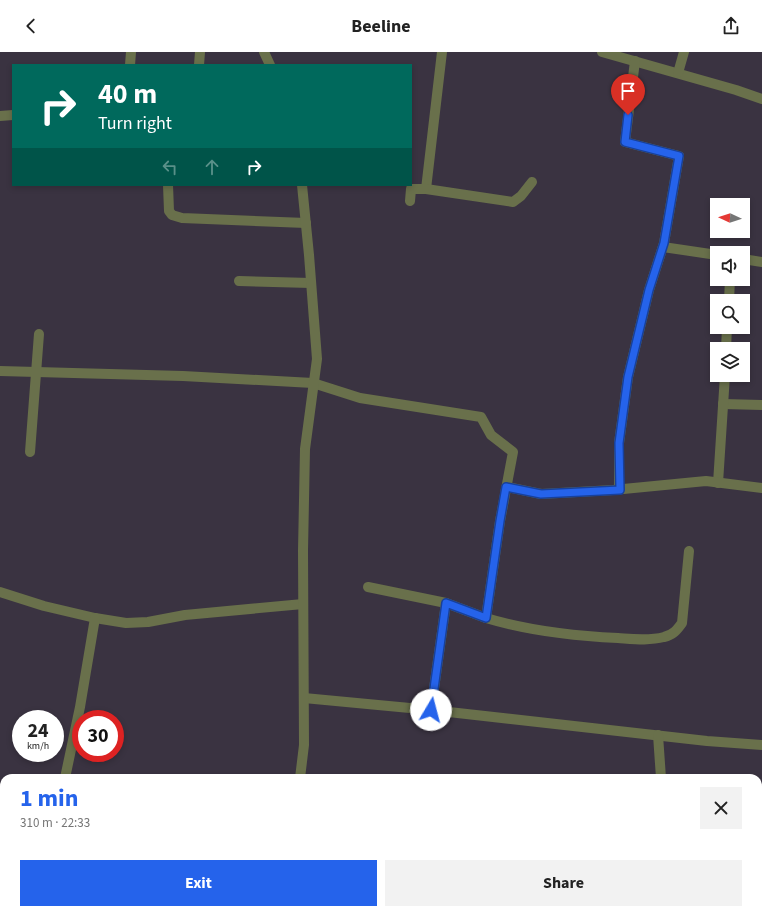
<!DOCTYPE html>
<meta charset="utf-8">
<style>
:root{--surface:#fff;--page:#f2f2f2;--text:#222;--muted:#767676;--accent:#2563eb}
body{margin:0;font-family:"Source Sans 3",sans-serif;background:var(--page);color:var(--text);height:100vh;display:flex;flex-direction:column;font-size:15px;white-space:nowrap}
*{box-sizing:border-box;margin:0}
p{font-size:13px;color:var(--muted)}
.icon{flex:none;width:22px;height:22px;fill:none;stroke:currentColor;stroke-width:2;stroke-linecap:round;stroke-linejoin:round}
.map{position:relative;flex:1;overflow:hidden}
.details{position:absolute;left:0px;top:722px;width:762px;height:140px;display:flex;flex-direction:column;background:var(--surface);border-radius:12px 12px 0 0;box-shadow:0 2px 6px #0003}
.details>*{flex:none}
.banner{position:absolute;left:12px;top:12px;width:400px;height:122px;border-radius:0px;box-shadow:0 2px 6px #0003;background:#00695c;color:#fff;overflow:hidden}
.needle{width:26px;rotate:273deg}
.fabs{position:absolute;left:710px;top:146px;display:grid;gap:8px}
.fabs a{display:grid;place-items:center;width:40px;height:40px;border-radius:0px;background:var(--surface);box-shadow:0 2px 6px #0003;font-size:20px}
.speed{position:absolute;left:12px;top:658px;display:flex;gap:8px;font-size:20px;font-weight:700;text-align:center}
.speed>*{display:grid;place-content:center;width:52px;height:52px;border-radius:50%;background:var(--surface);box-shadow:0 2px 6px #0003;line-height:1}
.speed small{font-size:10px;font-weight:400}
.speed .limit{border:6px solid #d22;background:#fff;color:#111}
.pin{position:absolute;display:grid;place-items:center;width:34px;height:34px;color:#fff;margin:-41px -17px;border-radius:50% 50% 50% 0;rotate:-45deg;box-shadow:0 0 4px #0007}
.pin .icon{rotate:45deg}
.me{position:absolute;width:44px;margin:-22px;rotate:8deg;stroke-linejoin:round;filter:drop-shadow(0 0 3px #0008)}
.turn{display:flex;align-items:center;gap:14px;height:84px;padding:0 20px;font-size:18px}
.turn .icon{width:52px;height:52px;stroke-width:2.5}
.turn b{display:block;font-size:28px;line-height:34px}
.lanes{display:flex;align-items:center;height:38px;padding:0 20px;background:#0003;justify-content:center;gap:20px;direction:ltr}
.lanes .off{opacity:.35}
.round{display:grid;place-items:center;flex:none;width:42px;height:42px;border-radius:0px;background:var(--page)}
.head{display:flex;align-items:center;justify-content:space-between;height:68px;padding:0 20px}
h1{font-size:24px;font-weight:700;line-height:30px;color:var(--accent)}
.cta{display:flex;gap:8px;margin-top:auto;padding:8px 20px}
.cta a{flex:1;height:46px;border-radius:0px;background:var(--accent);color:#fff;font-size:16px;font-weight:700;line-height:46px;text-align:center}
.cta a+a{background:var(--page);color:var(--text)}
header{display:flex;justify-content:space-between;align-items:center;height:52px;padding:0 20px;background:var(--surface);font-size:18px;font-weight:700}
.map>svg:first-child{display:block}
.lines{fill:none;stroke-linecap:round;stroke-linejoin:round}
.minor{stroke:#69704b;stroke-width:10}
.route-casing{stroke:#184099;stroke-width:10}
.route{stroke:#2563eb;stroke-width:7}
</style>
<header><svg class="icon" aria-label="back" viewBox="0 0 24 24"><path d="M15 5l-7 7 7 7"/></svg>Beeline<svg class="icon" aria-label="share" viewBox="0 0 24 24"><path d="M12 15V3M7 8l5-5 5 5M5 13v7h14v-7"/></svg></header>
<div class="map">
<svg width="762" height="862" viewBox="0 0 762 862">
<rect width="100%" height="100%" fill="#3a3341"/>
<g class="lines">
<g class="minor">
<polyline points="264,0 270,13"/>
<polyline points="602,0 736,38 762,47"/>
<polyline points="130,13 131,0"/>
<polyline points="199,13 200,0"/>
<polyline points="678,21 684,0"/>
<polyline points="0,64 13,63"/>
<polyline points="168,133 169,159 172,163 182,166 306,171"/>
<polyline points="426,137 442,0"/>
<polyline points="410,149 411,137 426,137 513,150 521,144 532,130"/>
<polyline points="663,195 717,203"/>
<polyline points="743,207 762,210"/>
<polyline points="239,229 311,231"/>
<polyline points="729,249 730,227"/>
<polyline points="726,297 727,275"/>
<polyline points="0,319 183,324 313,331 360,346 481,365 491,383 513,400 500,469 486,566 446,551 431,658 304,646"/>
<polyline points="723,352 762,353"/>
<polyline points="30,400 39,282"/>
<polyline points="718,431 725,323"/>
<polyline points="507,435 541,442 613,438 706,429 762,436"/>
<polyline points="619,438 619,391 628,325 649,238 664,191 679,104 625,90 635,9"/>
<polyline points="368,535 446,551"/>
<polyline points="0,540 44,554 95,566 126,571 148,570 185,563 303,552"/>
<path d="M486,566C529,579 573,584 618,586C633,587 649,589 664,585C673,583 677,578 682,571L689,499"/>
<polyline points="431,658 707,689 762,693"/>
<polyline points="658,683 661,726"/>
<polyline points="65,726 80,655 95,566"/>
<polyline points="300,726 304,693 303,499 305,397 317,307 309,203 302,133"/>
<polyline points="758,818 762,817"/>
<polyline points="0,826 4,830"/>
<polyline points="29,858 31,862"/>
<polyline points="463,858 463,862"/>
<polyline points="276,862 279,858"/>
</g>
</g>
<g class="lines">
<g class="route-casing">
<polyline id="route" points="431,658 446,551 486,566 500,469 506,435 541,442 620,438 619,391 628,325 649,238 664,191 679,104 625,90 628,63"/>
</g>
<use href="#route" class="route"/>
</g>
</svg>
<div class="fabs">
<a><svg class="needle" viewBox="-14 -14 28 28"><path d="M0-13l5 13h-10z" fill="#e53935"/><path d="M0 13l5-13h-10z" fill="#767676"/></svg></a>
<a><svg class="icon" aria-label="sound" viewBox="0 0 24 24"><path d="M4 9h4l5-4v14l-5-4H4zM17 9q2 3 0 6"/></svg></a>
<a><svg class="icon" aria-label="search" viewBox="0 0 24 24"><circle cx="10" cy="10" r="6"/><path d="M15 15l6 6"/></svg></a>
<a><svg class="icon" aria-label="layers" viewBox="0 0 24 24"><path d="M12 4l9 5-9 5-9-5zM3 14l9 5 9-5"/></svg></a>
</div>
<div class="speed"><div>24<small>km/h</small></div><div class="limit">30</div></div>
<div class="pin" style="left:628px;top:63px;background:#d93025"><svg class="icon" aria-label="arrive" viewBox="0 0 24 24"><path d="M6 21V4h12l-3 4 3 4H6"/></svg></div>
<svg class="me" style="left:431px;top:658px" viewBox="-20 -20 40 40"><circle r="19" fill="#fff"/><path d="M0-13L10 11 0 6-10 11z" fill="#2563eb"/></svg>
<div class="banner">
<div class="turn"><svg class="icon" aria-label="right" viewBox="0 0 24 24"><path d="M7 20v-9h11M14 6l5 5-5 5"/></svg><div><b>40 m</b>Turn right</div></div>
<div class="lanes"><svg class="icon off" aria-label="left" viewBox="0 0 24 24"><path d="M17 20v-9H6M10 6l-5 5 5 5"/></svg><svg class="icon off" aria-label="ahead" viewBox="0 0 24 24"><path d="M12 20V5M6 11l6-6 6 6"/></svg><svg class="icon" aria-label="right" viewBox="0 0 24 24"><path d="M7 20v-9h11M14 6l5 5-5 5"/></svg></div>
</div>
<section class="details">
<div class="head"><div><h1>1 min</h1><p>310 m · 22:33</p></div><a class="round"><svg class="icon" aria-label="close" viewBox="0 0 24 24"><path d="M6 6l12 12M18 6L6 18"/></svg></a></div>
<div class="cta"><a>Exit</a><a>Share</a></div>
</section>
</div>
